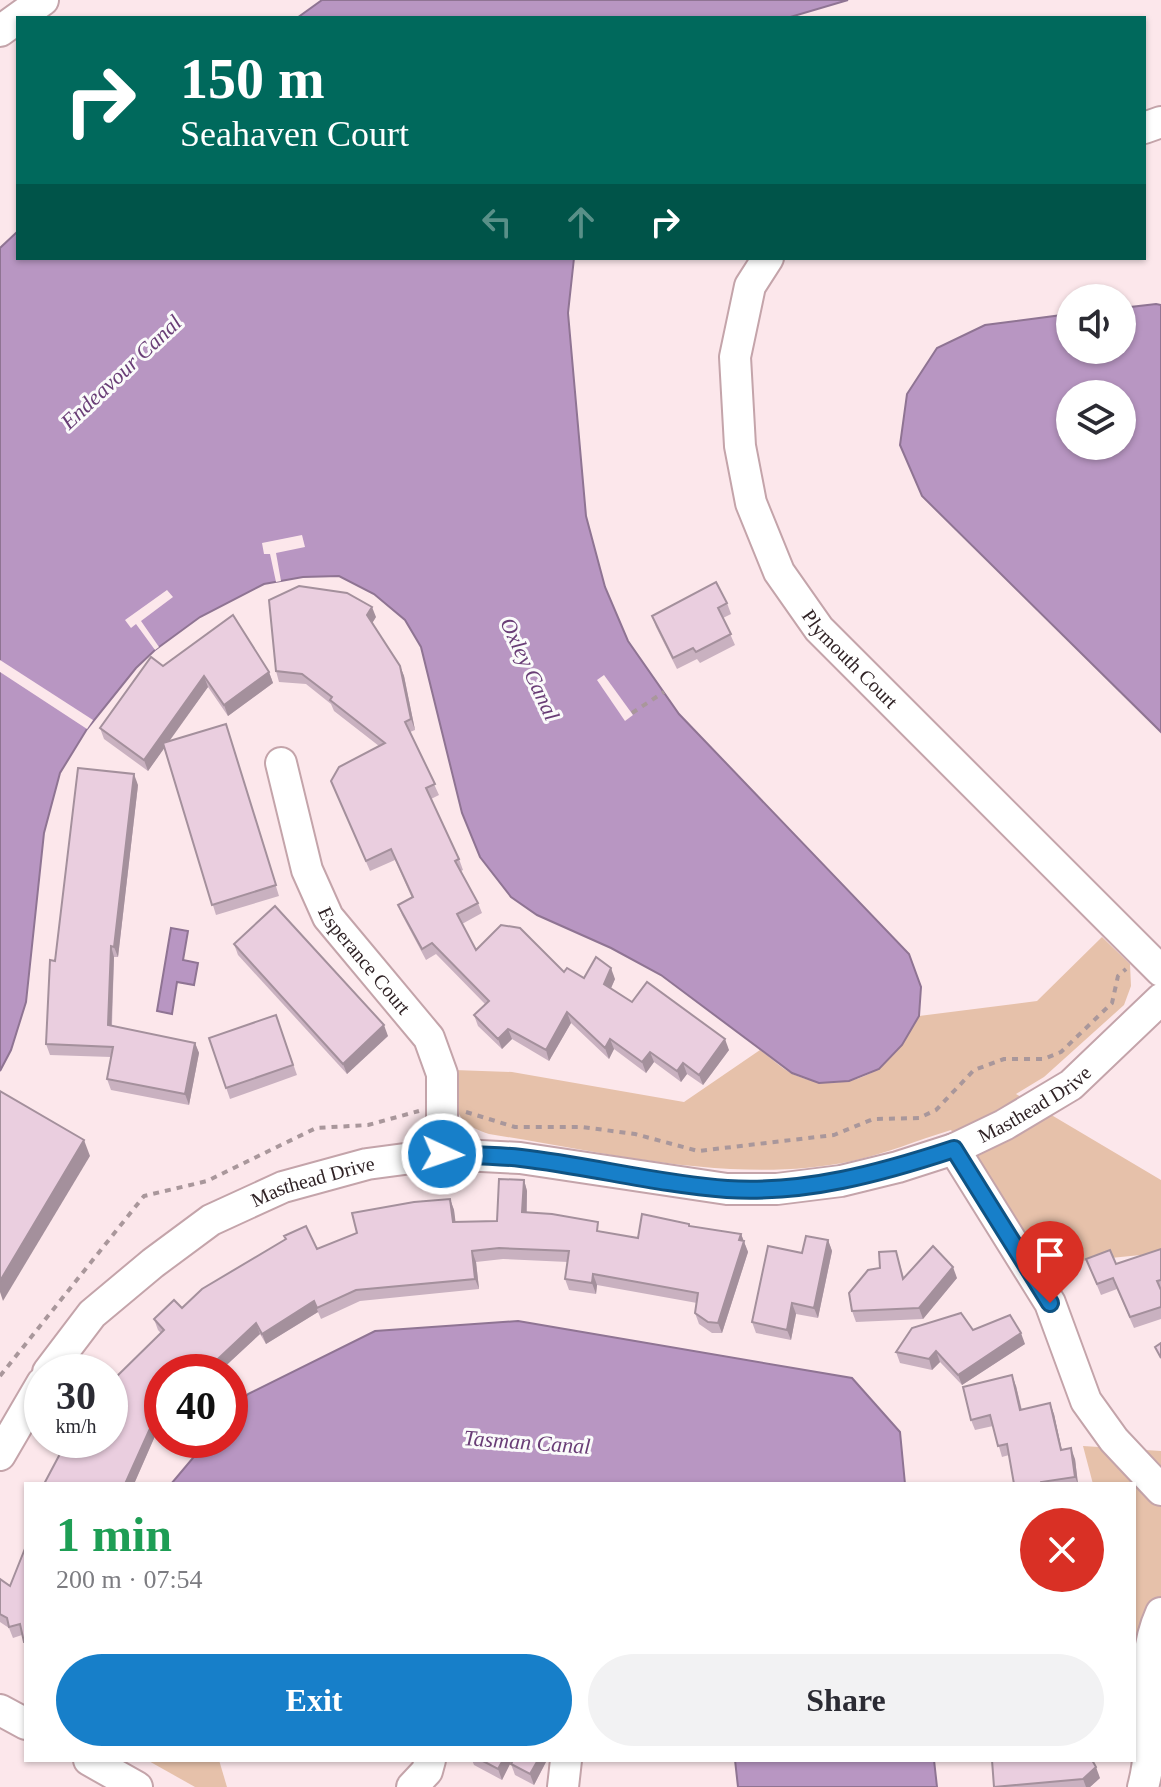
<!DOCTYPE html>
<meta charset="utf-8">
<style>
:root{--surface:#fff;--page:#f2f2f3;--text:#2b2b33;--muted:#7c7c81;--accent:#177fc9}
body{margin:0;font-family:Georgia,serif;background:var(--page);color:var(--text);height:100vh;display:flex;flex-direction:column;font-size:30px;white-space:nowrap}
*{box-sizing:border-box;margin:0}
p{font-size:26px;color:var(--muted)}
.icon{flex:none;width:44px;height:44px;fill:none;stroke:currentColor;stroke-width:2;stroke-linecap:round;stroke-linejoin:round}
.map{position:relative;flex:1;overflow:hidden}
.details{position:absolute;left:24px;top:1482px;width:1112px;height:280px;display:flex;flex-direction:column;background:var(--surface);border-radius:0px;box-shadow:0 2px 6px #0004}
.details>*{flex:none}
.banner{position:absolute;left:16px;top:16px;width:1130px;height:244px;border-radius:0px;box-shadow:0 2px 6px #0004;background:#00695c;color:#fff;overflow:hidden}
.tools{position:absolute;left:1056px;top:284px;display:grid;gap:16px}
.tools a{display:grid;place-items:center;width:80px;height:80px;border-radius:50%;background:var(--surface);box-shadow:0 2px 6px #0004;font-size:40px}
.speed{position:absolute;left:24px;top:1354px;display:flex;gap:16px;font-size:40px;font-weight:700;text-align:center}
.speed>*{display:grid;place-content:center;width:104px;height:104px;border-radius:50%;background:var(--surface);box-shadow:0 2px 6px #0004;line-height:1}
.speed small{font-size:20px;font-weight:400}
.speed .limit{border:12px solid #d22;background:#fff;color:#111}
.pin{position:absolute;display:grid;place-items:center;width:68px;height:68px;color:#fff;margin:-82px -34px;border-radius:50% 50% 50% 0;rotate:-45deg;box-shadow:0 0 8px #0007}
.pin .icon{rotate:45deg}
.me{position:absolute;width:88px;margin:-44px;rotate:93deg;stroke-linejoin:round;filter:drop-shadow(0 0 6px #0008)}
.turn{display:flex;align-items:center;gap:28px;height:168px;padding:0 32px;font-size:36px}
.turn .icon{width:104px;height:104px;stroke-width:2.5}
.turn b{display:block;font-size:56px;line-height:68px}
.lanes{display:flex;align-items:center;height:76px;padding:0 32px;background:#0003;justify-content:center;gap:40px;direction:ltr}
.lanes .off{opacity:.35}
.round{display:grid;place-items:center;flex:none;width:84px;height:84px;border-radius:42px;background:var(--page)}
.headline{display:flex;align-items:center;justify-content:space-between;height:136px;padding:0 32px}
h1{font-size:48px;font-weight:700;line-height:60px;color:#1e9e55}
.primary-button{display:flex;gap:16px;margin-top:auto;padding:16px 32px}
.primary-button a{flex:1;height:92px;border-radius:48px;background:var(--accent);color:#fff;font-size:32px;font-weight:700;line-height:92px;text-align:center}
.primary-button a+a{background:var(--page);color:var(--text)}
.map>svg:first-child{display:block}
.green{fill:#e6c1aa}
.water{fill:#b896c2;stroke:#8f7493;stroke-width:2;fill-rule:evenodd}
.pier{fill:#fce7eb}
.lines{fill:none;stroke-linecap:round;stroke-linejoin:round}
.minor-casing{stroke:#c4a4aa;stroke-width:34}
.path{stroke:#a9979b;stroke-width:4;stroke-dasharray:6 6;stroke-linecap:butt}
.minor{stroke:#fff;stroke-width:30}
.wall{fill:#c9b1c0}
.shaded-wall{fill:#a4909c}
.building{fill:#eacedf;stroke:#a4909c;stroke-width:2}
.route-casing{stroke:#0f5383;stroke-width:20}
.route{stroke:#177fc9;stroke-width:14}
.labels{text-anchor:middle;dominant-baseline:central;stroke-width:6;stroke-linejoin:round;paint-order:stroke}
.street-label{font-size:20px;fill:#302326;stroke:#fafafa}
.water-label{font-size:22px;font-style:italic;fill:#693d76;stroke:#fafafa}
</style>
<div class="map">
<svg width="1161" height="1787" viewBox="0 0 1161 1787">
<rect width="100%" height="100%" fill="#fce7eb"/>
<g class="green">
<path d="M1102,937L1130,964L1131,986L1124,1005L1044,1077L1016,1094L1161,1180V1253L1040,1265L951,1130C918,1140 885,1154 852,1161C737,1186 604,1152 489,1134C450,1121 456,1106 454,1070L512,1072L684,1102L760,1050C770,1057 780,1067 791,1073C817,1087 858,1086 881,1066C898,1052 908,1034 919,1016L1037,1001Z"/>
<polygon points="1083,1446 1161,1451 1161,1681 1134,1674 1134,1484 1093,1484"/>
<polygon points="147,1760 219,1760 227,1787 195,1787"/>
</g>
<g class="water">
<polygon points="322,0 848,0 787,18 297,18"/>
<polygon points="18,231 18,258 574,258 568,313 586,516 605,587 628,641 679,714 909,954 921,987 919,1016 902,1045 879,1069 849,1081 819,1083 792,1073 661,975 611,948 537,915 511,897 480,857 462,813 421,647 405,620 374,594 339,576 303,577 264,584 200,617 155,650 136,668 87,729 60,773 44,833 26,1002 11,1050 0,1071 0,248"/>
<path d="M1156,304L1161,305V732L922,496L900,445L907,394L937,348L985,325L1070,314V350H1122V308ZM1122,394V446H1070V394Z"/>
<polygon points="171,928 188,931 183,960 198,963 194,985 177,982 172,1014 157,1011"/>
<polygon points="518,1321 852,1378 900,1432 905,1484 171,1484 208,1440 230,1440 230,1414 248,1394 375,1331"/>
<polygon points="735,1760 934,1760 937,1787 738,1787"/>
</g>
<g class="pier">
<polygon points="302,535 305,547 276,553 281,581 276,582 270,554 264,554 262,543"/>
<polygon points="167,590 173,597 141,621 159,647 155,650 136,624 131,628 125,620"/>
<polygon points="0,660 93,720 87,729 0,672"/>
<polygon points="604,675 633,715 625,721 597,680"/>
</g>
<g class="lines">
<g class="minor-casing">
<g id="minor">
<polyline points="0,31 43,0"/>
<polyline points="1144,128 1161,122"/>
<path id="s1" d="M768,258L750,286L735,357L740,446L751,503L779,572L819,629L1161,971"/>
<path id="s2" d="M281,763L307,870L328,917L429,1038L442,1074V1154"/>
<polyline points="954,1149 1050,1303 1086,1401 1114,1440 1161,1490"/>
<path id="s3" d="M48,1372L92,1314L153,1263L211,1220L283,1187L367,1164L442,1154L520,1158L727,1189H777L841,1181L898,1167L954,1149L1004,1125L1071,1085L1161,999"/>
<polyline points="0,1455 42,1383"/>
<polyline points="0,1710 26,1724"/>
<polyline points="89,1760 137,1787"/>
<polyline points="412,1787 427,1771 430,1760"/>
<polyline points="563,1787 566,1760"/>
<path d="M1143,1787C1160,1726 1134,1673 1161,1613"/>
</g>
</g>
<g class="path">
<polyline points="632,713 664,692"/>
<polyline points="466,1112 515,1127 582,1127 635,1134 698,1151 834,1135 873,1119 919,1118 936,1110 974,1070 1004,1059 1044,1059 1061,1052 1112,1003 1118,976 1126,969"/>
<polyline points="0,1376 144,1196 207,1181 316,1128 368,1125 419,1111"/>
</g>
<use href="#minor" class="minor"/>
</g>
<g class="wall">
<polygon points="727,603 731,614 723,618 735,645 700,663 697,659 677,669 656,627 652,616"/>
<polygon points="376,617 372,623 400,666 404,676 415,730 410,732 439,795 431,799 459,859 463,870 461,871 478,903 482,913 462,924 476,950 584,978 615,979 611,988 632,1002 729,1050 703,1085 687,1074 681,1082 654,1062 646,1073 614,1049 609,1059 571,1023 549,1061 512,1039 502,1049 478,1026 474,1015 485,1004 436,954 426,960 402,915 398,905 412,898 395,860 370,871 331,781 379,746 334,711 331,704 306,684 279,682 276,671"/>
<polygon points="163,666 269,672 273,683 228,716 208,687 168,741 229,735 279,896 216,915 164,748 148,771 104,739 100,728"/>
<polygon points="138,785 118,957 114,957 112,1026 195,1043 199,1053 189,1105 111,1090 107,1079 111,1057 50,1055 46,1044 55,961"/>
<polygon points="234,944 388,1036 347,1074 238,955"/>
<polygon points="276,1015 297,1075 230,1099 209,1038"/>
<polygon points="524,1180 527,1191 527,1213 602,1232 638,1238 690,1226 741,1234 748,1252 722,1333 712,1333 699,1324 695,1313 697,1303 597,1285 596,1294 569,1290 565,1279 568,1262 503,1259 476,1262 479,1289 360,1301 321,1319 318,1312 266,1344 260,1334 219,1372 162,1372 162,1420 134,1484 63,1454 161,1333 158,1330 154,1319 317,1249 450,1199 454,1210 455,1222 497,1221"/>
<polygon points="828,1240 832,1251 818,1318 796,1314 791,1340 756,1333 752,1322 802,1253"/>
<polygon points="1161,1249 1161,1319 1134,1328 1117,1289 1101,1295 1086,1259 1116,1264"/>
<polygon points="896,1251 904,1278 957,1278 923,1319 856,1322 852,1311 880,1268"/>
<polygon points="973,1330 1025,1344 962,1385 940,1362 932,1370 900,1363 896,1352"/>
<polygon points="1016,1386 1022,1410 1054,1414 1062,1450 1075,1459 1078,1484 1014,1484 1009,1455 1002,1457 993,1426 975,1430 971,1420"/>
<polygon points="26,1546 26,1647 22,1635 13,1638 9,1628 0,1622 0,1579 10,1586"/>
<polygon points="472,1760 512,1760 502,1780 474,1765"/>
<polygon points="547,1760 534,1785 515,1775 511,1764"/>
<polygon points="992,1760 1100,1778 1090,1787 994,1787"/>
</g>
<g class="shaded-wall">
<polygon points="372,607 376,617 371,625 367,615"/>
<polygon points="400,666 404,676 415,730 411,719"/>
<polygon points="269,672 273,683 228,716 224,705"/>
<polygon points="204,676 208,687 148,771 144,760"/>
<polygon points="134,774 138,785 118,957 114,947"/>
<polygon points="111,946 114,957 111,1036 108,1025"/>
<polygon points="611,968 615,979 608,995 604,984"/>
<polygon points="567,1012 571,1023 549,1061 546,1050"/>
<polygon points="384,1025 388,1036 347,1074 343,1064"/>
<polygon points="508,1029 512,1039 502,1049 498,1039"/>
<polygon points="610,1039 614,1049 609,1059 605,1048"/>
<polygon points="725,1039 729,1050 703,1085 699,1075"/>
<polygon points="195,1043 199,1053 189,1105 185,1094"/>
<polygon points="650,1052 654,1062 646,1073 642,1062"/>
<polygon points="683,1063 687,1074 681,1082 677,1071"/>
<polygon points="84,1140 90,1156 3,1301 0,1292 0,1281"/>
<polygon points="524,1180 527,1191 526,1223 522,1212"/>
<polygon points="450,1199 454,1210 457,1233 453,1222"/>
<polygon points="741,1234 748,1252 722,1333 718,1323"/>
<polygon points="828,1240 832,1251 818,1318 814,1308"/>
<polygon points="472,1251 476,1262 479,1289 475,1279"/>
<polygon points="953,1267 957,1278 923,1319 919,1308"/>
<polygon points="593,1274 597,1285 596,1294 592,1283"/>
<polygon points="314,1301 318,1312 266,1344 262,1334"/>
<polygon points="792,1303 796,1314 791,1340 787,1330"/>
<polygon points="256,1323 260,1334 219,1372 204,1372"/>
<polygon points="1021,1333 1025,1344 962,1385 958,1375"/>
<polygon points="936,1351 940,1362 932,1370 929,1359"/>
<polygon points="1012,1375 1016,1386 1024,1421 1020,1410"/>
<polygon points="1050,1403 1054,1414 1064,1461 1061,1450"/>
<polygon points="161,1404 162,1420 134,1484 125,1484"/>
<polygon points="1071,1448 1075,1459 1078,1484 1075,1477"/>
<polygon points="503,1760 512,1760 502,1780 498,1769"/>
<polygon points="538,1760 547,1760 534,1785 530,1774"/>
<polygon points="1096,1767 1100,1778 1090,1787 1086,1787 1083,1779"/>
</g>
<g class="building">
<polygon points="716,582 727,603 718,608 731,634 696,652 693,648 673,658 652,616"/>
<polygon points="299,586 347,593 372,607 367,615 400,666 411,719 405,722 435,784 426,788 459,859 455,861 478,903 457,914 476,950 501,925 520,928 564,972 567,968 584,978 596,957 611,968 604,984 632,1002 647,982 725,1039 699,1075 683,1063 677,1071 650,1052 642,1062 610,1039 605,1048 567,1012 546,1050 508,1029 498,1039 474,1015 489,1001 432,943 422,949 398,905 413,897 391,849 366,861 331,781 339,767 385,743 330,700 332,697 302,674 276,671 269,600"/>
<polygon points="233,615 269,672 224,705 204,676 144,760 100,728 151,657 163,666"/>
<polygon points="226,724 276,885 212,905 163,743"/>
<polygon points="78,768 134,774 114,947 111,946 108,1025 195,1043 185,1094 107,1079 113,1047 46,1044 50,960 55,961"/>
<polygon points="275,906 384,1025 343,1064 234,944"/>
<polygon points="276,1015 293,1065 226,1088 209,1038"/>
<polygon points="0,1091 84,1140 0,1281"/>
<polygon points="499,1179 524,1180 522,1212 552,1214 598,1222 597,1231 638,1238 642,1214 689,1224 689,1226 741,1234 739,1240 744,1241 718,1323 708,1322 695,1313 698,1293 593,1274 592,1283 565,1279 569,1251 499,1248 472,1251 475,1279 356,1290 317,1308 314,1301 262,1334 256,1323 204,1372 162,1372 162,1405 161,1404 125,1484 44,1484 61,1452 63,1454 70,1440 110,1440 110,1383 164,1330 154,1319 174,1300 182,1308 202,1289 286,1239 284,1236 306,1226 317,1249 357,1233 352,1213 414,1202 450,1199 453,1222 497,1221"/>
<polygon points="806,1236 828,1240 814,1308 792,1303 787,1330 752,1322 768,1246 802,1253"/>
<polygon points="933,1246 953,1267 919,1308 852,1311 849,1293 868,1270 880,1268 879,1252 896,1251 903,1279"/>
<polygon points="1161,1249 1161,1280 1157,1281 1161,1290 1161,1307 1130,1317 1113,1278 1097,1284 1086,1259 1110,1250 1116,1264"/>
<polygon points="961,1313 973,1330 1010,1315 1021,1333 958,1375 936,1351 929,1359 896,1352 912,1328"/>
<polygon points="1161,1343 1161,1358 1155,1347"/>
<polygon points="1012,1375 1020,1410 1050,1403 1061,1450 1071,1448 1075,1477 1041,1482 1041,1484 1014,1484 1007,1444 998,1446 990,1415 971,1420 963,1387"/>
<polygon points="26,1546 26,1642 24,1642 20,1624 9,1627 7,1618 0,1614 0,1579 10,1586"/>
<polygon points="481,1760 503,1760 498,1769"/>
<polygon points="513,1760 538,1760 530,1774 511,1764"/>
<polygon points="992,1760 1092,1760 1096,1767 1083,1779 994,1787"/>
</g>
<g class="lines">
<g class="route-casing">
<path id="route" d="M442,1154C468,1155 495,1155 521,1158C590,1166 658,1184 727,1189C805,1194 881,1173 954,1149L1050,1303"/>
</g>
<use href="#route" class="route"/>
</g>
<g class="labels">
<g class="street-label">
<text stroke="none"><textPath href="#s1" startOffset="440">Plymouth Court</textPath></text>
<text stroke="none"><textPath href="#s2" startOffset="218">Esperance Court</textPath></text>
<text stroke="none"><textPath href="#s3" startOffset="1078">Masthead Drive</textPath></text>
<text stroke="none"><textPath href="#s3" startOffset="334">Masthead Drive</textPath></text>
</g>
<g class="water-label">
<text transform="translate(121 372) rotate(-43)">Endeavour Canal</text>
<text transform="translate(530 669) rotate(65)">Oxley Canal</text>
<text transform="translate(527 1442) rotate(4)">Tasman Canal</text>
</g>
</g>
</svg>
<div class="tools">
<a><svg class="icon" aria-label="sound" viewBox="0 0 24 24"><path d="M4 9h4l5-4v14l-5-4H4zM17 9q2 3 0 6"/></svg></a>
<a><svg class="icon" aria-label="layers" viewBox="0 0 24 24"><path d="M12 4l9 5-9 5-9-5zM3 14l9 5 9-5"/></svg></a>
</div>
<div class="speed"><div>30<small>km/h</small></div><div class="limit">40</div></div>
<div class="pin" style="left:1050px;top:1303px;background:#d93025"><svg class="icon" aria-label="arrive" viewBox="0 0 24 24"><path d="M6 21V4h12l-3 4 3 4H6"/></svg></div>
<svg class="me" style="left:442px;top:1154px" viewBox="-20 -20 40 40"><circle r="17" fill="#177fc9" stroke="#fff" stroke-width="3"/><path d="M0-11L8 9 0 5-8 9z" fill="#fff"/></svg>
<div class="banner">
<div class="turn"><svg class="icon" aria-label="right" viewBox="0 0 24 24"><path d="M7 20v-9h11M14 6l5 5-5 5"/></svg><div><b>150 m</b>Seahaven Court</div></div>
<div class="lanes"><svg class="icon off" aria-label="left" viewBox="0 0 24 24"><path d="M17 20v-9H6M10 6l-5 5 5 5"/></svg><svg class="icon off" aria-label="ahead" viewBox="0 0 24 24"><path d="M12 20V5M6 11l6-6 6 6"/></svg><svg class="icon" aria-label="right" viewBox="0 0 24 24"><path d="M7 20v-9h11M14 6l5 5-5 5"/></svg></div>
</div>
<section class="details">
<div class="headline"><div><h1>1 min</h1><p>200 m · 07:54</p></div><a class="round" style="background:#d93025;color:#fff"><svg class="icon" aria-label="close" viewBox="0 0 24 24"><path d="M6 6l12 12M18 6L6 18"/></svg></a></div>
<div class="primary-button"><a>Exit</a><a>Share</a></div>
</section>
</div>
